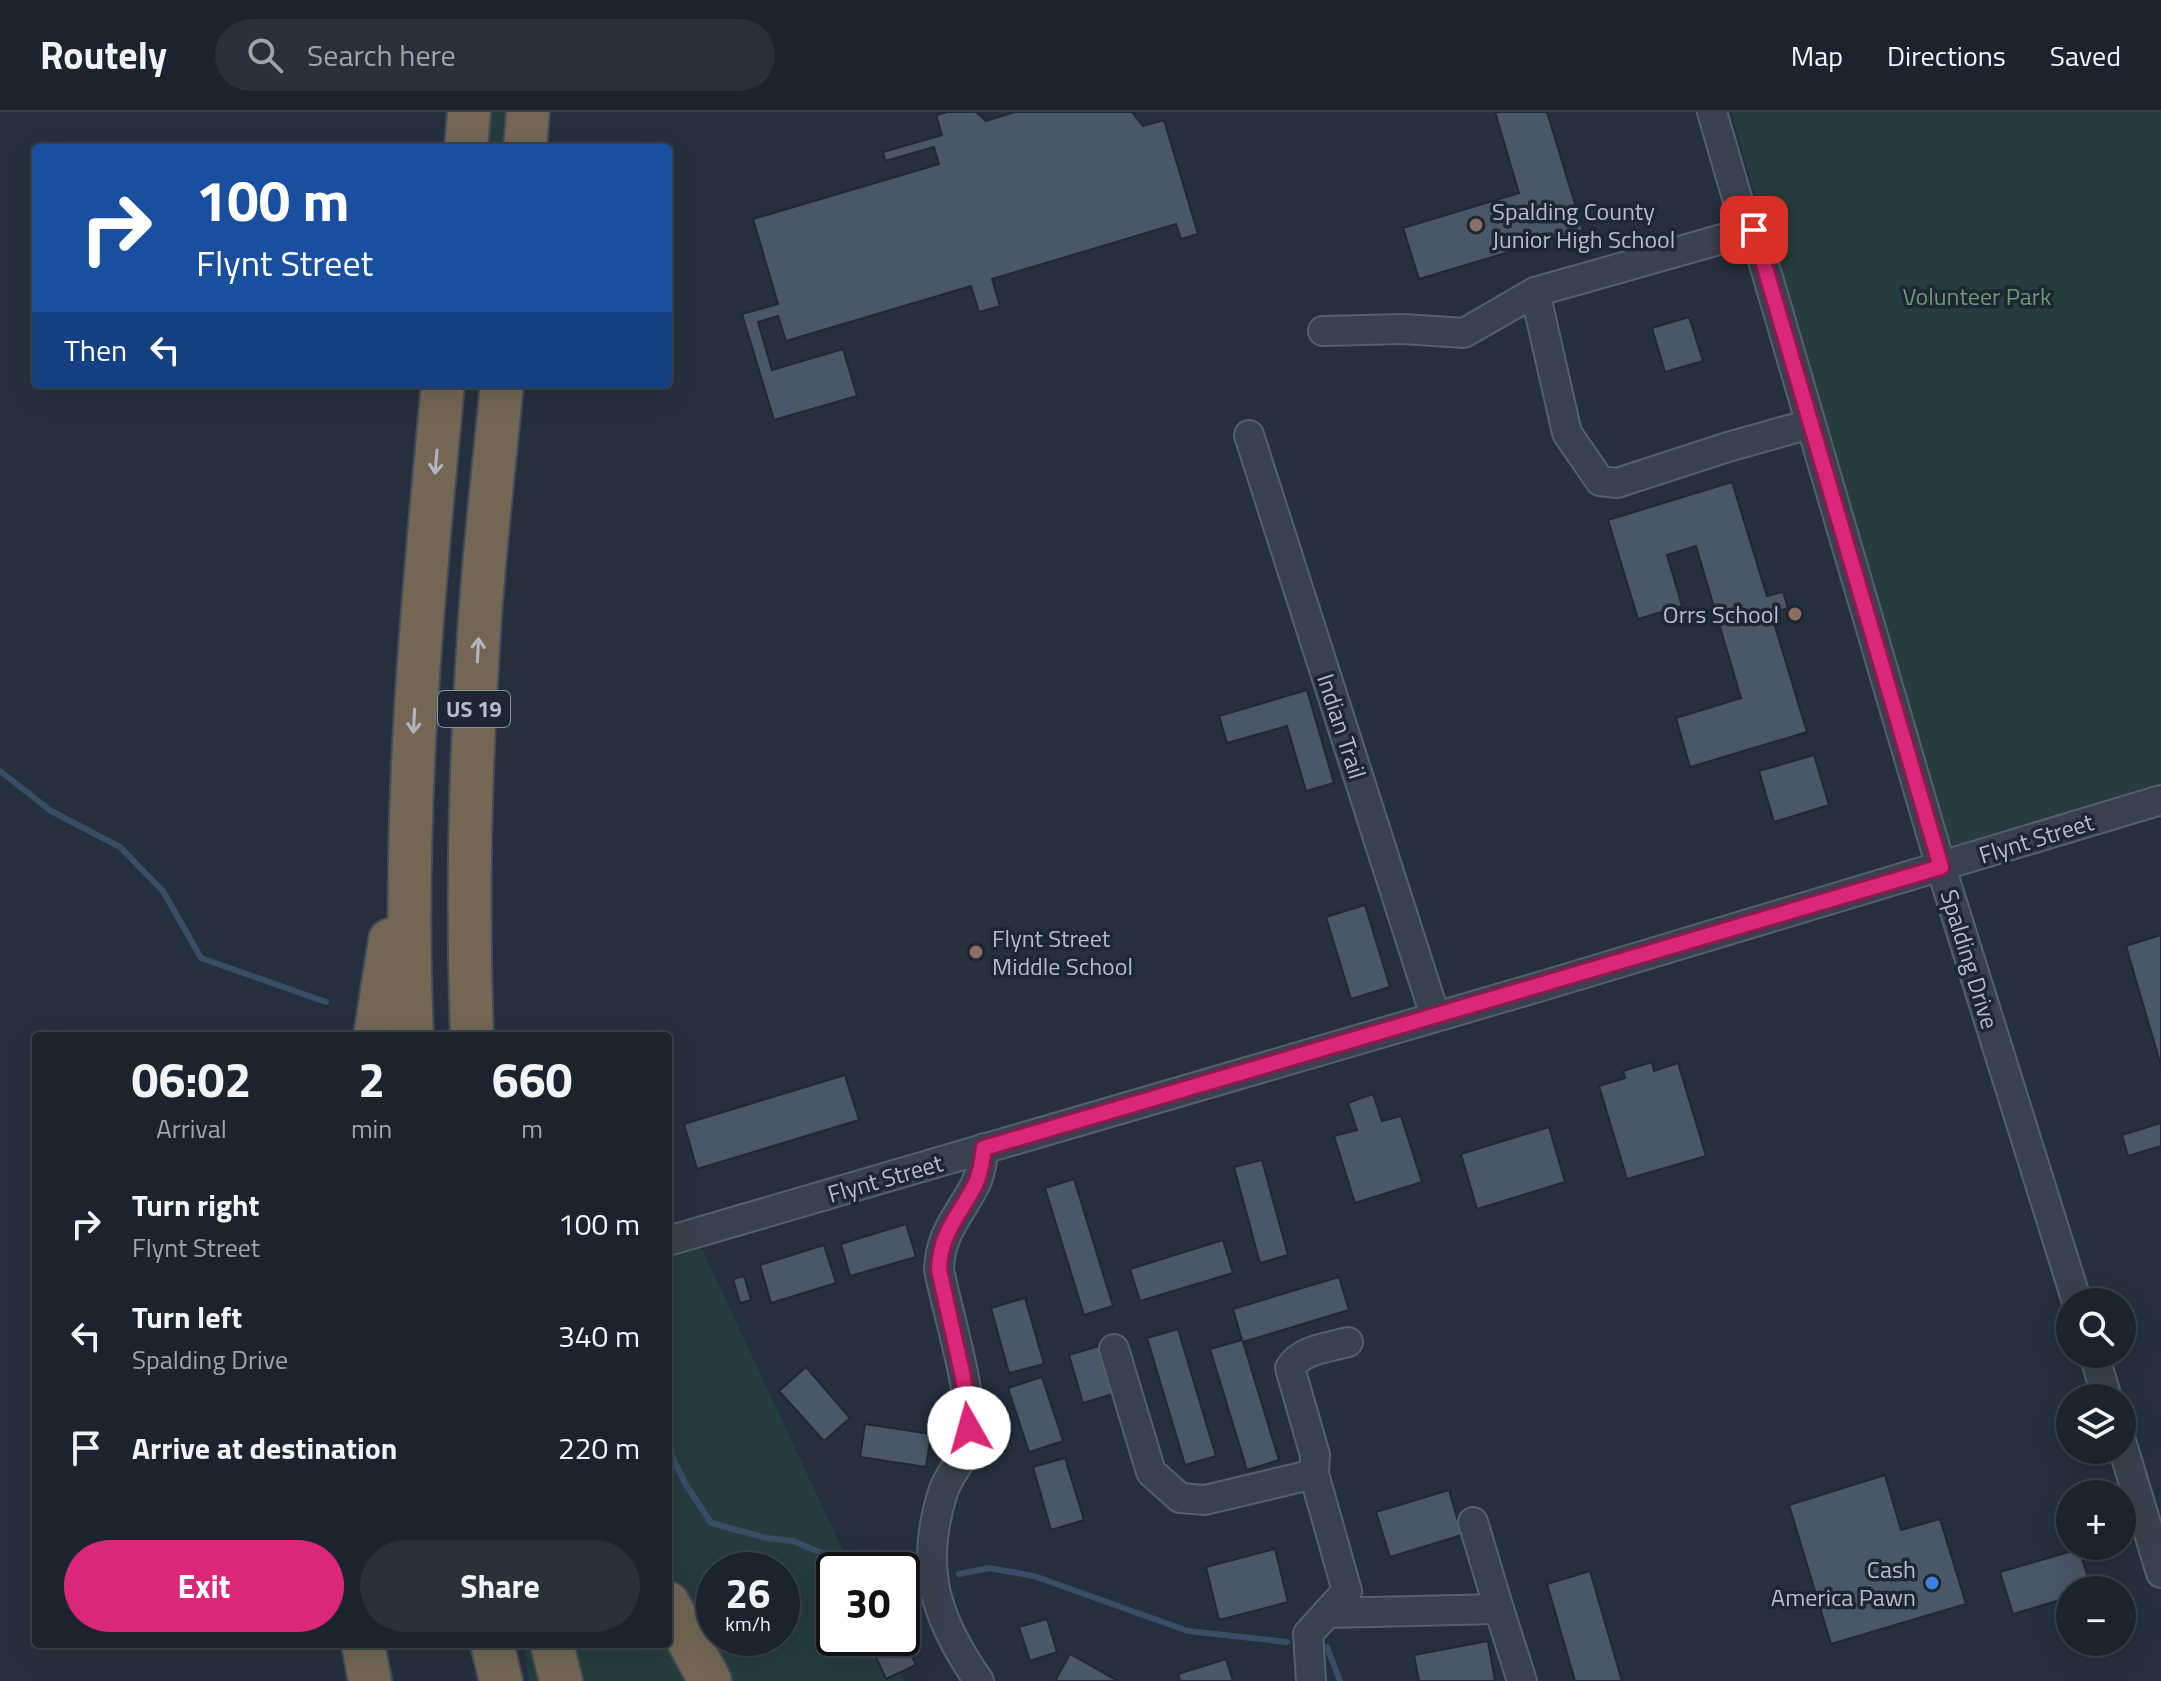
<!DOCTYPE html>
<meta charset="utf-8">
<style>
:root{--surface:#1b242e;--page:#28303a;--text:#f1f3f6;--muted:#a0a4aa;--line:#39414a;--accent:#db2777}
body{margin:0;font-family:"Titillium Web",sans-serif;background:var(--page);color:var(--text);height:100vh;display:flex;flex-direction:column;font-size:30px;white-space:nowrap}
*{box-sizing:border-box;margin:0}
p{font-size:26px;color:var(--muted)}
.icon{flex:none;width:44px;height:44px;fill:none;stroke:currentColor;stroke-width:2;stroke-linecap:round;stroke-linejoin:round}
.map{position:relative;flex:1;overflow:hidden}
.sheet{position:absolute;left:32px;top:920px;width:640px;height:616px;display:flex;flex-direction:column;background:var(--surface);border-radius:8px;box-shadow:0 8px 32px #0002,0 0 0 2px var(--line)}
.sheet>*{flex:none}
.top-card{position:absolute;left:32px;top:32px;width:640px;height:244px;border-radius:8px;box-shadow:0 8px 32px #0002,0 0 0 2px var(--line);background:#1a4fa0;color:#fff;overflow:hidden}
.buttons{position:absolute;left:2056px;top:1176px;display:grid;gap:16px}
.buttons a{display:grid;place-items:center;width:80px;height:80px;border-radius:50%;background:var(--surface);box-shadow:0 8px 32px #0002,0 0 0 2px var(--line);font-size:40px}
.speed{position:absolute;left:696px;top:1440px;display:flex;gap:16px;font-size:40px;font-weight:700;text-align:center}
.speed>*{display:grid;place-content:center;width:104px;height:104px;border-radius:50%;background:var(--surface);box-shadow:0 8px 32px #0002,0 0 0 2px var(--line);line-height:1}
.speed small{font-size:20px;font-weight:400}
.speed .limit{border:4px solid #111;border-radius:12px;background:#fff;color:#111}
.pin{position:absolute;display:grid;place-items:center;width:68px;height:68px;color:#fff;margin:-34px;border-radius:16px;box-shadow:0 4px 12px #0006}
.me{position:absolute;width:88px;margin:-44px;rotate:353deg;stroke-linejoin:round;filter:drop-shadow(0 0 6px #0008)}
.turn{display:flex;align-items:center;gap:28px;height:168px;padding:0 32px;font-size:36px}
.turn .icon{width:104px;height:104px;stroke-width:2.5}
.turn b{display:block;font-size:56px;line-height:68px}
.then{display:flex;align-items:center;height:76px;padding:0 32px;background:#0003;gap:16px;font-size:30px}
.eta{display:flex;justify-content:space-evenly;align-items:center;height:136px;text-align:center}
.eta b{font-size:48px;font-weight:700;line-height:56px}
.action{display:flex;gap:16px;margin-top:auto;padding:16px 32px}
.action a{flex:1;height:92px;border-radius:48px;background:var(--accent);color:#fff;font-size:32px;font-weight:700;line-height:92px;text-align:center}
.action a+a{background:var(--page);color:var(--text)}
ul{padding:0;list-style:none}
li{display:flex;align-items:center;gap:24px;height:112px;padding:0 32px}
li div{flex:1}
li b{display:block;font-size:30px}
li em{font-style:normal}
header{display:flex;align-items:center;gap:48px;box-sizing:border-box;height:112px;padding:0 40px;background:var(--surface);border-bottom:2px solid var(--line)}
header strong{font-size:38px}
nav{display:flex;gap:44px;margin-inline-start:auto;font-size:28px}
.search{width:560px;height:72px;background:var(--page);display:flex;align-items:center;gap:20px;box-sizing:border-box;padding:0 28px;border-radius:44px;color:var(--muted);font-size:30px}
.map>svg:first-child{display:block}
.green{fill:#263c3e;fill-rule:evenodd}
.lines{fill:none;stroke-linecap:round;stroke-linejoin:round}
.stream{stroke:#394e66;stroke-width:6}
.building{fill:#4a5766;stroke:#1f2834;stroke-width:2}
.minor-casing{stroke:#565f6b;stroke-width:32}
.highway-casing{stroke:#434c58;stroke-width:46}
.minor{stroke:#38414d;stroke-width:28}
.highway{stroke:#736655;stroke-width:42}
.oneway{stroke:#aeb3bc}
.route-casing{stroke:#8e194d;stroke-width:20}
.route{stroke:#db2777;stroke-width:14}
.education-dot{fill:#8d6e63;stroke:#1d2632;stroke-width:3}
.shop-dot{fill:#3f7fe0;stroke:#1d2632;stroke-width:3}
.labels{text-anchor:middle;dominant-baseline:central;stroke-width:7;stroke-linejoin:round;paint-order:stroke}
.shield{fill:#1d2632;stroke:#878f9b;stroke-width:2}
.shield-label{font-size:22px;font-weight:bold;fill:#b4bcc8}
.poi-label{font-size:24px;fill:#b4bcc8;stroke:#1d2632;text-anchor:start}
.park-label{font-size:24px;fill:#6b9974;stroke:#1d2632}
.street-label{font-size:24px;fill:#b4bcc8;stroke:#1d2632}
</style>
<header>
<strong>Routely</strong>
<div class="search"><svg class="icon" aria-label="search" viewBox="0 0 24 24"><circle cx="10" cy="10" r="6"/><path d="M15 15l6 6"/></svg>Search here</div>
<nav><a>Map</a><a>Directions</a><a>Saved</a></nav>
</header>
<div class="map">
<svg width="2161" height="1569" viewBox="0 0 2161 1569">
<rect width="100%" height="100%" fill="#24303d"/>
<g class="green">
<polygon points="454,0 507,0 504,36 474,36"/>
<polygon points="1731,0 2161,0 2161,687 1953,754"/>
<path d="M695,1122L852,1458H834V1526H884L904,1569H529L524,1532H668V1130ZM714,1458H782V1526H714Z"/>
</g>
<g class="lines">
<g class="stream">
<polyline points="0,659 51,699 120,735 163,779 201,846 326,890"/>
<polyline points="668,1336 685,1371 711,1411 766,1426 793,1429 819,1440 905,1458"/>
<polyline points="959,1462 989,1456 1034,1464 1188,1519 1287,1530"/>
<polyline points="1327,1535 1340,1569"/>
</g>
</g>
<g class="building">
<polygon points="948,0 976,0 986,9 1015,0 1132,0 1143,14 1164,8 1198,122 1181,127 1176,112 992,167 1000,194 979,200 971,174 786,229 778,204 758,210 772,258 843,237 857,284 774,308 742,202 778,192 753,107 939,52 934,35 885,49 883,40 942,23 936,3"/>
<polygon points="1495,0 1547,0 1583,118 1419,167 1403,116 1519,81"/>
<polygon points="1689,205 1703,249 1665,260 1652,216"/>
<polygon points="1732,370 1767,484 1783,480 1788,496 1771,501 1807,620 1690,655 1676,606 1741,586 1696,434 1667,443 1682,494 1638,507 1608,408"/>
<polygon points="1307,578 1334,671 1306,679 1287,614 1227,631 1219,604"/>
<polygon points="1814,643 1829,693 1774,710 1759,659"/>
<polygon points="1365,793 1390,875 1351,887 1326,805"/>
<polygon points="2161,823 2161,954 2126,834"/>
<polygon points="1652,950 1654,959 1678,951 1706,1044 1627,1067 1599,974 1625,966 1623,959"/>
<polygon points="845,963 859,1008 697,1057 684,1012"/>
<polygon points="1373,982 1382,1009 1401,1004 1422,1070 1355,1091 1334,1024 1357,1018 1348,991"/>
<polygon points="2161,1011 2161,1034 2128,1044 2122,1023"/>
<polygon points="1549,1015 1565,1070 1477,1097 1461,1042"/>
<polygon points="1262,1048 1288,1143 1260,1151 1234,1055"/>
<polygon points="1074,1067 1113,1194 1084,1203 1045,1076"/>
<polygon points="906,1112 916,1145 850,1164 841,1132"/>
<polygon points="1223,1128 1233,1161 1140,1189 1130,1157"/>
<polygon points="824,1133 836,1171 771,1191 760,1153"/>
<polygon points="744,1164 751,1188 740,1191 733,1167"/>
<polygon points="1339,1165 1349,1198 1243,1230 1279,1348 1247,1358 1210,1237 1242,1228 1233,1197"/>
<polygon points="1025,1186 1044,1252 1009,1261 991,1196"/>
<polygon points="1178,1217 1216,1344 1185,1353 1147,1226"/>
<polygon points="1099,1234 1113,1282 1083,1291 1069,1243"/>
<polygon points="806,1255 850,1306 824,1329 779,1279"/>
<polygon points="1042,1265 1063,1329 1029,1340 1008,1276"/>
<polygon points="865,1312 931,1322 926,1355 860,1345"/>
<polygon points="1065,1346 1084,1408 1051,1418 1033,1355"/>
<polygon points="1885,1363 1901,1418 1940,1407 1966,1492 1831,1532 1789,1393"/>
<polygon points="1449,1378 1462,1423 1390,1445 1376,1400"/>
<polygon points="1275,1437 1288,1490 1219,1508 1206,1455"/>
<polygon points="2079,1437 2092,1478 2070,1478 2070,1485 2013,1502 2000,1460"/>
<polygon points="1590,1459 1622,1569 1575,1569 1547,1472"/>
<polygon points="1047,1507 1057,1540 1030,1549 1019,1515"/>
<polygon points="902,1523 916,1553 886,1567 867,1526 902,1526"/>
<polygon points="1488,1529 1495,1569 1419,1569 1414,1543"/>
<polygon points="1070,1542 1118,1569 1055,1569"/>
<polygon points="1226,1547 1233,1569 1180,1569 1178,1562"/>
</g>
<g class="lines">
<g class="minor-casing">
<g id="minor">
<polyline points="1712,0 1740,96 1754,118 1941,755 2077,1190"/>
<polyline points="1535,180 1567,321 1600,369 1617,371 1728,335 1810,312"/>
<polyline points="1323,219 1403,217 1464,221 1535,180 1754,118"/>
<polyline points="1249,323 1435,904"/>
<polyline points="668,1129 1542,874 2161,688"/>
<polyline points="1114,1237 1151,1360 1180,1386 1205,1388 1314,1362 1347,1479 1308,1522 1311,1569"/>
<polyline points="2094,1242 2107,1286"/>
<polyline points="2122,1332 2161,1461"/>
<path d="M1314,1362L1315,1343L1290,1256C1300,1238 1330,1235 1348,1230"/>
<polyline points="1499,1497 1522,1569"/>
<polyline points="1327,1501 1499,1497 1473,1410"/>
<path d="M979,1569C935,1506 919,1456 943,1380C949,1361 966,1346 969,1326C974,1283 948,1203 939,1158C940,1121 959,1104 975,1073C981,1062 982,1048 984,1036"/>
</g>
</g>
<g class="highway-casing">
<g id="highway">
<polyline points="466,36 469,0"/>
<polyline points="525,36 528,0"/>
<polyline points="375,924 390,828"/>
<path d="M412,924C402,704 422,491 443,272"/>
<path d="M472,924C467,789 470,656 479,521C484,438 494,355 502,272"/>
<polyline points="668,1491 710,1569"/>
<polyline points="363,1532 370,1569"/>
<polyline points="492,1532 501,1569"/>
<polyline points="552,1532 561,1569"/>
</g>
</g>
<use href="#minor" class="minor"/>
<use href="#highway" class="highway"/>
</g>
<defs><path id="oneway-shaft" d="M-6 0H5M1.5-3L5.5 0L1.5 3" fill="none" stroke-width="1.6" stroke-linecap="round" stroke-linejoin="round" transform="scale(2)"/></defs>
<g class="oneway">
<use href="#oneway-shaft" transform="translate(436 350) rotate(95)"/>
<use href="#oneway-shaft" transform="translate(478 538) rotate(-87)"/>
<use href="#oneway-shaft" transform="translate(414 609) rotate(93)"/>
</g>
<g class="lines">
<g class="route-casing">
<path id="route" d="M969,1316L963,1265L939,1158C940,1121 959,1104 975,1073C981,1062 982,1048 984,1036L1941,755L1754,118"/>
</g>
<use href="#route" class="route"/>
</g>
<g class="education-dot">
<circle cx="1476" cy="113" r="8"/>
<circle cx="1795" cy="502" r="8"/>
<circle cx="976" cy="840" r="8"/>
</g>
<circle class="shop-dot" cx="1932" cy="1471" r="8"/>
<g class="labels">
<rect class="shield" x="438" y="579" width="72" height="36" rx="6"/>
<g class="shield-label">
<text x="474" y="597">US 19</text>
</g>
<g class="poi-label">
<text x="1492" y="99">Spalding County<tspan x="1492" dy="28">Junior High School</tspan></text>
<text x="1779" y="502" text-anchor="end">Orrs School</text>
<text x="992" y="826">Flynt Street<tspan x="992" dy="28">Middle School</tspan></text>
<text x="1916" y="1457" text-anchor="end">Cash<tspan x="1916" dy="28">America Pawn</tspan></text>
</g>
<g class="park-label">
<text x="1977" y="184">Volunteer Park</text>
</g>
<g class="street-label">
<text transform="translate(1342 614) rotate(72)">Indian Trail</text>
<text transform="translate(2036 726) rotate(-17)">Flynt Street</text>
<text transform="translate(1970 847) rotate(73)">Spalding Drive</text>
<text transform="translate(885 1066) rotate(-16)">Flynt Street</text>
</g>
</g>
</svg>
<div class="buttons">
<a><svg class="icon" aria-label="search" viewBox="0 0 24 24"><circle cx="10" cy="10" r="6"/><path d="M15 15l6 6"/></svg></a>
<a><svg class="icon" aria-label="layers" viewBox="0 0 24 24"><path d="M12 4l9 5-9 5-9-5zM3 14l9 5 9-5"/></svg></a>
<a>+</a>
<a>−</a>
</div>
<div class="speed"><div>26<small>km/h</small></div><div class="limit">30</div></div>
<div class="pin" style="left:1754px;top:118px;background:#d93025"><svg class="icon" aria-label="arrive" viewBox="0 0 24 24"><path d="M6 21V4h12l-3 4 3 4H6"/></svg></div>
<svg class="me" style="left:969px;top:1316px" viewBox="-20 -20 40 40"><circle r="19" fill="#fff"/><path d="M0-13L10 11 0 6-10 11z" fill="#db2777"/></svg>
<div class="top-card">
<div class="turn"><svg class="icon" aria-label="right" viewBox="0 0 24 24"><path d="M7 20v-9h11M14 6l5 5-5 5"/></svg><div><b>100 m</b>Flynt Street</div></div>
<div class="then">Then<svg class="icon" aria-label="left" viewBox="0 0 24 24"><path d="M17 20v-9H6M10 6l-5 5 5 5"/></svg></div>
</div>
<section class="sheet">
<div class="eta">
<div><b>06:02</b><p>Arrival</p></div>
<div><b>2</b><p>min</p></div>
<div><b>660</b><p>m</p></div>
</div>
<ul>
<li><svg class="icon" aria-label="right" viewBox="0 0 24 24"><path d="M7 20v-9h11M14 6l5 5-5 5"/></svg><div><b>Turn right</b><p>Flynt Street</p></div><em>100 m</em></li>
<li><svg class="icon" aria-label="left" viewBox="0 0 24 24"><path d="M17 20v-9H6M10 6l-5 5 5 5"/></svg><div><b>Turn left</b><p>Spalding Drive</p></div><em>340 m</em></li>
<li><svg class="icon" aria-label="arrive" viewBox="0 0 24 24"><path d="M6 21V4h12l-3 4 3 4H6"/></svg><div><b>Arrive at destination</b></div><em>220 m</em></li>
</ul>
<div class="action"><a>Exit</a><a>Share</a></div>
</section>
</div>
